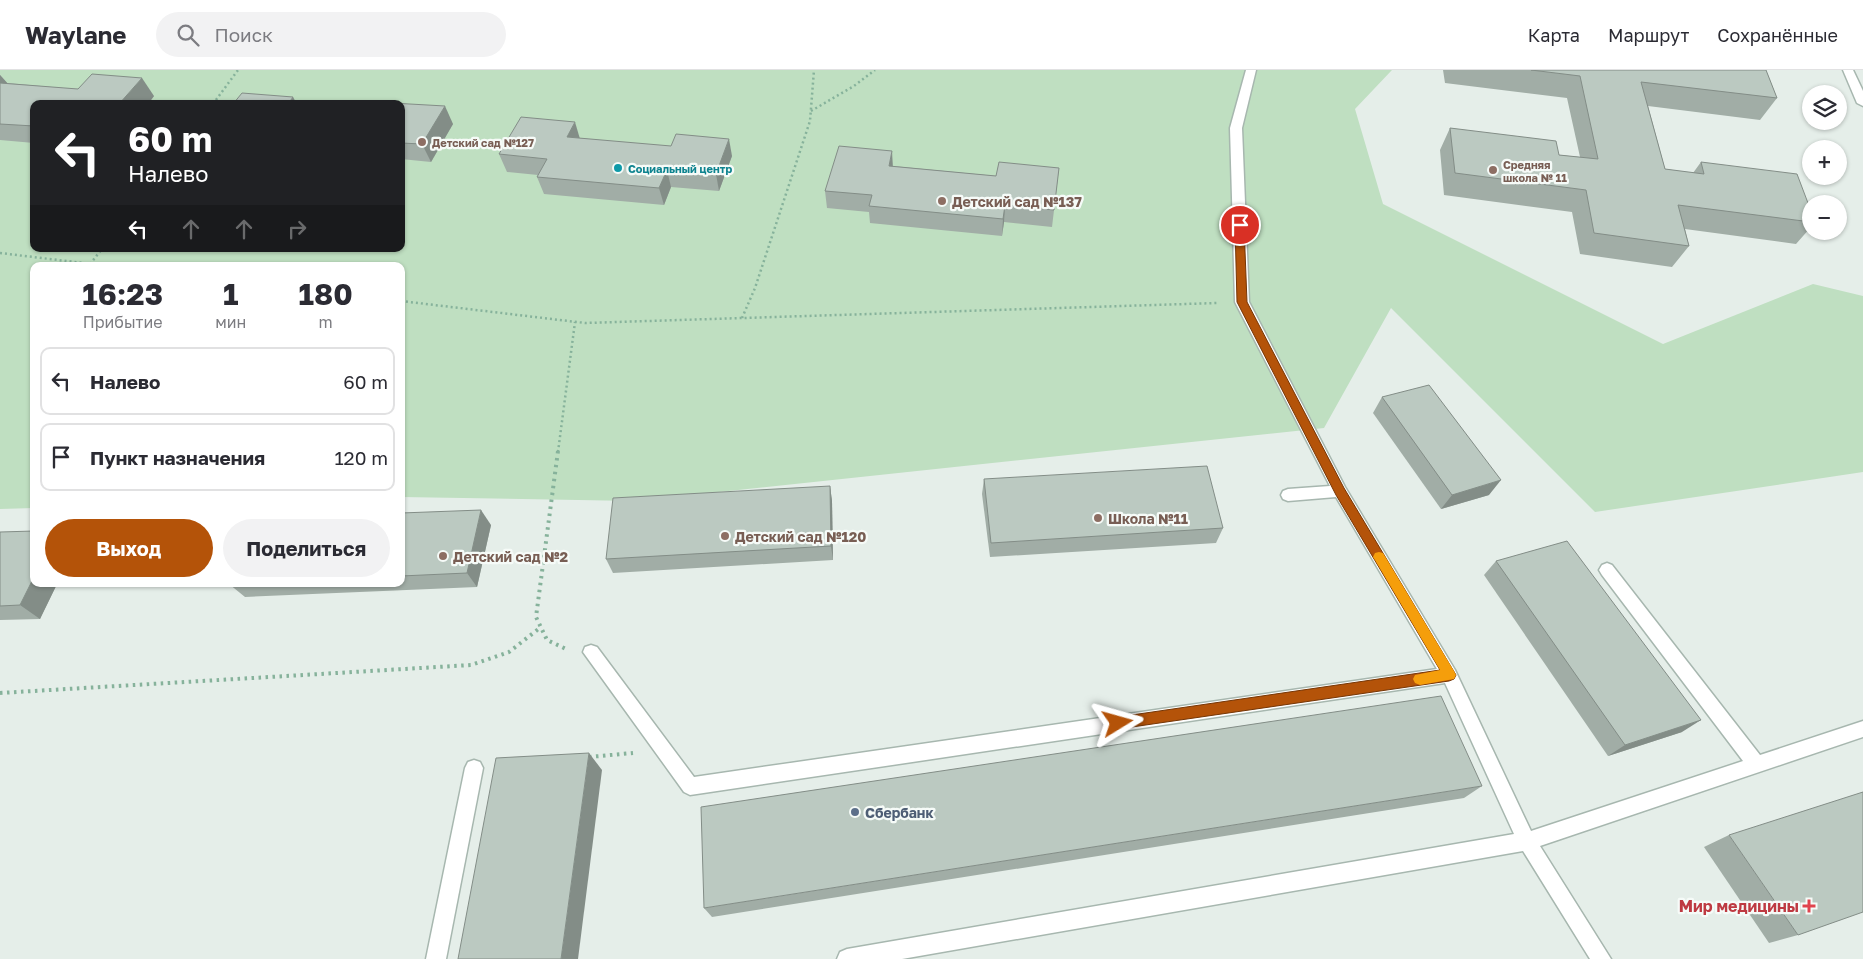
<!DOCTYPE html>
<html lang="ru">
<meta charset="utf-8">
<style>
:root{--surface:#fff;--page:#f2f2f3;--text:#2b2b33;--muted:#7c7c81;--line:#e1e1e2;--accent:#b45309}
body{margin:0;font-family:"Golos Text",sans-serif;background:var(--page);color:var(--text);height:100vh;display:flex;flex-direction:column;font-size:19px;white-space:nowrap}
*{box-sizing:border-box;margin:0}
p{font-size:16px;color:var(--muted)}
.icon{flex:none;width:28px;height:28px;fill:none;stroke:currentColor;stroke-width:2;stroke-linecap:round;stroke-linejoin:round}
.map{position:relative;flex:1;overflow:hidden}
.sheet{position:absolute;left:30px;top:192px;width:375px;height:325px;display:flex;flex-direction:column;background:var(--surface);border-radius:10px;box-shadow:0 1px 4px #0004}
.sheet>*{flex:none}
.hud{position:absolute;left:30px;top:30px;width:375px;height:152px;border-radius:10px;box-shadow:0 1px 4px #0004;background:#202124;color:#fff;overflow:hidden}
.buttons{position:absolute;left:1802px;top:15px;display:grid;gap:10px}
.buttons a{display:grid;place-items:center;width:45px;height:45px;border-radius:50%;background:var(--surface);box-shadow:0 1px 4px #0004;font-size:25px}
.pin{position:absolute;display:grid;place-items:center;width:42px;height:42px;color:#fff;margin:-21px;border:2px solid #fff;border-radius:50%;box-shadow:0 1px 5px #0007}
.me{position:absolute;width:55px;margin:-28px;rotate:82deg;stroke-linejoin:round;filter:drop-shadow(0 0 4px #0008)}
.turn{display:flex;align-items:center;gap:18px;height:105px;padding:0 15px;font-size:22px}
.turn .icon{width:65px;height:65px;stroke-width:2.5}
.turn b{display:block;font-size:35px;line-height:42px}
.lanes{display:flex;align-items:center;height:48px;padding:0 15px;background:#0003;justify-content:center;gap:25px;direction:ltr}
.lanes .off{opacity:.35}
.eta{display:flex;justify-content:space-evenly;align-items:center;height:85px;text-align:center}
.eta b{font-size:30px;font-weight:700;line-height:35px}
.action{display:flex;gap:10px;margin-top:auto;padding:10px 15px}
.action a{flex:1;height:58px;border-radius:30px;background:var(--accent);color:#fff;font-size:20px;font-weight:700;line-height:58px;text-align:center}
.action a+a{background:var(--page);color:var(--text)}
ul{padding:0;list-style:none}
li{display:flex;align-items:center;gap:15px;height:68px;margin:0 10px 8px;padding:0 5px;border:2px solid var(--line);border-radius:10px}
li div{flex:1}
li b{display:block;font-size:19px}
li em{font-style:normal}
header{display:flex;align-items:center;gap:30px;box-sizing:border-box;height:70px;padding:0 25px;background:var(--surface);border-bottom:1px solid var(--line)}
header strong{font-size:24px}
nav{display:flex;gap:28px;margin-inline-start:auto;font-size:18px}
.search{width:350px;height:45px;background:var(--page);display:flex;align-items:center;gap:12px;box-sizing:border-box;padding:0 18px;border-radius:28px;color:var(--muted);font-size:19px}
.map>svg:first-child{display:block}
.green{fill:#bfdfc1;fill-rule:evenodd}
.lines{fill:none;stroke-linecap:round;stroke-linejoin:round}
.lane-casing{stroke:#a7b7af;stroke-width:3}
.path-far1{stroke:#86b29b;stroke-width:2.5;stroke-dasharray:2 3;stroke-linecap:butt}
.path{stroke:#86b29b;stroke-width:4;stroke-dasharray:2.5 4.5;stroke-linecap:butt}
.lane{fill:#fff;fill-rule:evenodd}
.wall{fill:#a1ada6}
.shaded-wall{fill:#838d87}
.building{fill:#bbc9c1;stroke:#838d87}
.route{fill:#b45309;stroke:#753606}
.slow{fill:#f59e0b}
.education-dot{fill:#8d6e63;stroke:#f6fbf8;stroke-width:2}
.culture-dot{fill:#0f9aa8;stroke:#f6fbf8;stroke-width:2}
.service-dot{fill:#5c6f8a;stroke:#f6fbf8;stroke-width:2}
.health-dot{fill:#e0444e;stroke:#f6fbf8;stroke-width:2}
.labels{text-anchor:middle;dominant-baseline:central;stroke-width:4.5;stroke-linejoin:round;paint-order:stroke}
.far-education-label{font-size:11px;font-weight:bold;fill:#785e54;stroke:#f6fbf8;text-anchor:start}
.far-culture-label{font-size:11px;font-weight:bold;fill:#0d838f;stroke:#f6fbf8;text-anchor:start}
.education-label{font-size:14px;font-weight:bold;fill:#785e54;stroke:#f6fbf8;text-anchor:start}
.service-label{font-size:14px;font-weight:bold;fill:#4e5e75;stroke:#f6fbf8;text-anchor:start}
.near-health-label{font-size:16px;font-weight:bold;fill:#be3a42;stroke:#f6fbf8;text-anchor:end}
</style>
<header>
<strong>Waylane</strong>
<div class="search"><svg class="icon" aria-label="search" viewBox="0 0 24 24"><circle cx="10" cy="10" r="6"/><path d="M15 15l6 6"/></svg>Поиск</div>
<nav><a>Карта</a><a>Маршрут</a><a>Сохранённые</a></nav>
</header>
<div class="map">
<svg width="1863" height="889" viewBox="0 0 1863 889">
<rect width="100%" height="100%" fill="#e5eee9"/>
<path class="green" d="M0,0H1392L1355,39L1383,134L1663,274L1813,214L1863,226V402L1595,442L1391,238L1324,358L634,431L401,427V196H34V438L0,439ZM34,34H401V179H34Z"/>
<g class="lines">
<g class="lane-casing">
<g id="lane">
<polygon points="1246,0 1256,0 1242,58 1249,232 1345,417 1455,600 1531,761 1743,691 1602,505 1599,500 1602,495 1607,493 1612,495 1760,685 1863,651 1863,667 1540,776 1611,889 1590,889 1523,781 902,889 837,889 840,882 847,879 1514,764 1445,613 690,725 684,722 583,582 585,577 591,575 597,577 694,707 1437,599 1336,427 1288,431 1283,429 1281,425 1283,421 1288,419 1330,416 1235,232 1230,58"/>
<polygon points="1843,0 1853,0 1863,21 1863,36 1857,33"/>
<polygon points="474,690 480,692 483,698 446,889 426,889 465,698 468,692"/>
</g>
</g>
<g class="path-far1">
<polyline points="213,34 238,0"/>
<polyline points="811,41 854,16 875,0"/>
<polyline points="0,183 108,196"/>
<polyline points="90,194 102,179"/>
<polyline points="401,231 585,253 1217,233"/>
<polyline points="742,248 755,218 810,51 814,0"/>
<polyline points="558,382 575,252"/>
</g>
<g class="path">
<polyline points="558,381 536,547 547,570 566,579"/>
<polyline points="0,623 471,595 509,582 541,557"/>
<polyline points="589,687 633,683"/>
</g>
<use href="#lane" class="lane"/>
</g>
<g class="wall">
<polygon points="1443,0 1766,0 1777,28 1760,50 1648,36 1665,99 1693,103 1701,92 1811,141 1811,157 1796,174 1685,159 1689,176 1672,197 1580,184 1572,142 1444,125 1440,80 1450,58 1559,85 1580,87 1567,28 1445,13"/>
<polygon points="0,5 7,13 154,26 148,34 34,34 34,73 0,70"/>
<polygon points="401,34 453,54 431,92 401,89"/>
<polygon points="580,68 732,86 719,121 671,117 664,135 544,124 537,107 538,105 507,102 499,84"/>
<polygon points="893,96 996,106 1059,98 1052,157 1004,152 1002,166 870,153 869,142 827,138 825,121"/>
<polygon points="1382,327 1489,425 1441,439 1373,343"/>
<polygon points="984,409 1223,458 1216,473 990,487 982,424"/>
<polygon points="830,416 832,431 833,490 613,503 606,489"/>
<polygon points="401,443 491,455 477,517 245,527 229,514 401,514"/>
<polygon points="0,462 34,514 57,514 40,549 0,550"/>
<polygon points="1496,491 1682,662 1608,686 1484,505"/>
<polygon points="1482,716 1464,728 712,847 704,838"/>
<polygon points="1729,765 1798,865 1769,873 1704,777"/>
</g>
<g class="shaded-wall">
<polygon points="0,5 10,16 0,26"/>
<polygon points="142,8 154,26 148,34 119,34"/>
<polygon points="293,27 297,34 288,34"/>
<polygon points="445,36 453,54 431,92 422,74"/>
<polygon points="575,52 580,69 567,67"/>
<polygon points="729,69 732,86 719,121 716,104"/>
<polygon points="892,81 893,99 889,96"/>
<polygon points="667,100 671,117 664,135 659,118"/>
<polygon points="1005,135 1004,152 1002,166 1003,149"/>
<polygon points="1501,410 1489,425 1441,439 1452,425"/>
<polygon points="830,416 832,431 833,490 831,476"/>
<polygon points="481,440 491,455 477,517 467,503"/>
<polygon points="34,507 34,514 57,514 40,549 20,535"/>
<polygon points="1701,650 1682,662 1608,686 1625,675"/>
<polygon points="589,683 602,700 578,889 561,889"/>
</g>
<g class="building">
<polygon points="1531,0 1766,0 1777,28 1641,12 1665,99 1704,104 1701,92 1797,104 1811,141 1811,152 1678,135 1689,176 1594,163 1586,120 1455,103 1450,58 1556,71 1559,85 1598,89 1580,6"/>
<polygon points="92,4 142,8 119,34 34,34 34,56 0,54 0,13 78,19"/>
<polygon points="242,23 293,27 288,34 233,34"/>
<polygon points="392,33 445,36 422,74 401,73 401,34 392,34"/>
<polygon points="521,47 575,52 567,67 671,76 676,64 729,69 716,104 667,100 659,118 537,107 547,89 499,84"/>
<polygon points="839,76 892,81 889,96 996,106 999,92 1059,98 1054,140 1005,135 1003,149 869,136 872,125 825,121"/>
<polygon points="1429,315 1501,410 1452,425 1382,327"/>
<polygon points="1207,396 1223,458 991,473 984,409"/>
<polygon points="830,416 831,476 606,489 613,428"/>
<polygon points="481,440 467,503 401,506 401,443"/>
<polygon points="34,461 34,507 20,535 0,536 0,462"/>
<polygon points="1567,471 1701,650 1625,675 1496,491"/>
<polygon points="1441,626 1482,716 704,838 701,737"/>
<polygon points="589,683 561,889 458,889 496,688"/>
<polygon points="1863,722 1863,842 1798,865 1729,765"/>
</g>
<polygon class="route" points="1240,151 1244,155 1247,232 1344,418 1456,605 1454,609 1449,611 1118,659 1114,658 1112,653 1114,649 1118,647 1440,600 1336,425 1237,232 1235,155"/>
<polygon class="slow" points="1379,482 1383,483 1454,601 1456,605 1454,609 1420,615 1415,613 1413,609 1415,605 1440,600 1375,490 1373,487 1375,483"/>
<g class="education-dot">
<circle cx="422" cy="72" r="5"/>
<circle cx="1493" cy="100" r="5"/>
<circle cx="942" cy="131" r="5"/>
<circle cx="1098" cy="448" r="5"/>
<circle cx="725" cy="466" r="5"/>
<circle cx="443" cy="486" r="5"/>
</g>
<circle class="culture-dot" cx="618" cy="98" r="5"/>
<circle class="service-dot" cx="855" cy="742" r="5"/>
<path class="health-dot" d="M1806.5 828.5h5v5h5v5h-5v5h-5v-5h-5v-5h5z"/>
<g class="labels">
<g class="far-education-label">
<text x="432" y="72">Детский сад №127</text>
<text x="1503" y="94">Средняя<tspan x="1503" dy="13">школа № 11</tspan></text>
</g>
<g class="far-culture-label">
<text x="628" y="98">Социальный центр</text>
</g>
<g class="education-label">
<text x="952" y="131">Детский сад №137</text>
<text x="1108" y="448">Школа №11</text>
<text x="735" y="466">Детский сад №120</text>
<text x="453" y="486">Детский сад №2</text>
</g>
<g class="service-label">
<text x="865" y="742">Сбербанк</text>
</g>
<g class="near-health-label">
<text x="1799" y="836">Мир медицины</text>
</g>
</g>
</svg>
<div class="buttons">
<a><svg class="icon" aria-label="layers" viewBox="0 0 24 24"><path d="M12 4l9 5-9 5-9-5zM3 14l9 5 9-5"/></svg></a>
<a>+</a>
<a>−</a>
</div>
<div class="pin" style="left:1240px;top:155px;background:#d93025"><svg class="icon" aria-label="arrive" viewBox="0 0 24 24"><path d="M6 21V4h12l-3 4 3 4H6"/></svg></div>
<svg class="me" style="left:1118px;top:653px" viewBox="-20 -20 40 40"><path d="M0-17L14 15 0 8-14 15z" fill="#b45309" stroke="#fff" stroke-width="4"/></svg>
<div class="hud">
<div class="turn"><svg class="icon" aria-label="left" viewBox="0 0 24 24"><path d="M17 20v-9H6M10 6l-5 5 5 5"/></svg><div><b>60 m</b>Налево</div></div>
<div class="lanes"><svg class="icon" aria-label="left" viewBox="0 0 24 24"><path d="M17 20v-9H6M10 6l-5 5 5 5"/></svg><svg class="icon off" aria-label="ahead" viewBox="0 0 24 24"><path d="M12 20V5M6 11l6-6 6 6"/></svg><svg class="icon off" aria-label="ahead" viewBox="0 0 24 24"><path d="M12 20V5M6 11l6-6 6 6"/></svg><svg class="icon off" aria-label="right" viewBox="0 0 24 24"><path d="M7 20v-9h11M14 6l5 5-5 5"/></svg></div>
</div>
<section class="sheet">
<div class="eta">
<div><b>16:23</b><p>Прибытие</p></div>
<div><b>1</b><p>мин</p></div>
<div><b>180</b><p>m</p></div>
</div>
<ul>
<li><svg class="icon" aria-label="left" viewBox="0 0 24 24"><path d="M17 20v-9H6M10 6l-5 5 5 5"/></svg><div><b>Налево</b></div><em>60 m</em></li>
<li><svg class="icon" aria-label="arrive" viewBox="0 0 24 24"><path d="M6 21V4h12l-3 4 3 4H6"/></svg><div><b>Пункт назначения</b></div><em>120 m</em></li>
</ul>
<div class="action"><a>Выход</a><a>Поделиться</a></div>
</section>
</div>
